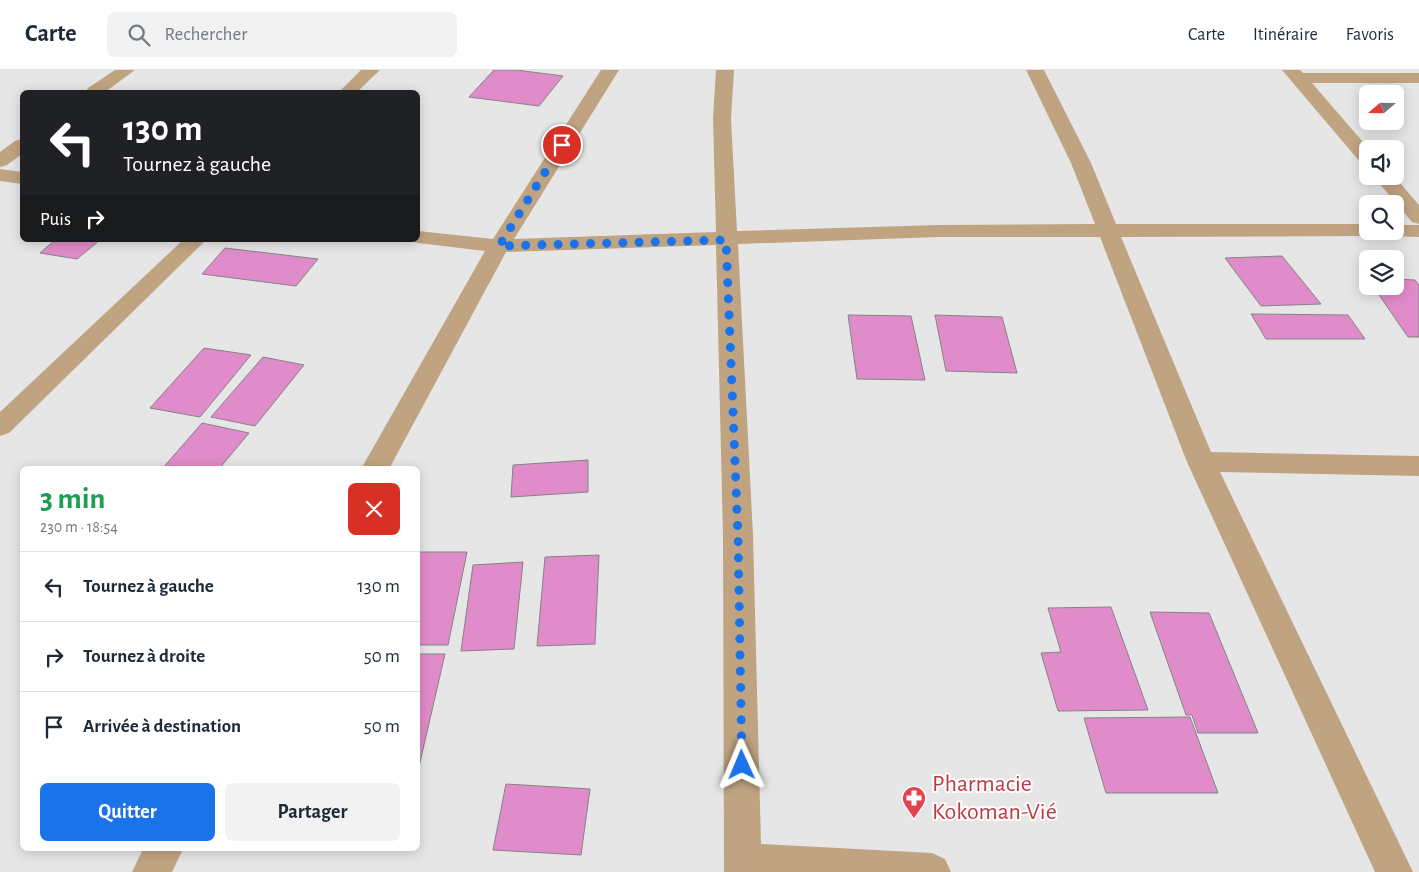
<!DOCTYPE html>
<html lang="fr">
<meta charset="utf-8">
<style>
:root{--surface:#fff;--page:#f2f2f3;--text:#1f2937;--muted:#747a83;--line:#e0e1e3;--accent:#1a73e8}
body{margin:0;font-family:"Alegreya Sans",sans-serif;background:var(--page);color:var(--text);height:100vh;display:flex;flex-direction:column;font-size:19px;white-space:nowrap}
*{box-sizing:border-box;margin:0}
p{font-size:16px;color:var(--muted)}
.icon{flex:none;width:28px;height:28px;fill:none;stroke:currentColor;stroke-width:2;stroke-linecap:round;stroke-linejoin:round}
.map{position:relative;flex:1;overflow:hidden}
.side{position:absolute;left:20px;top:396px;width:400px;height:385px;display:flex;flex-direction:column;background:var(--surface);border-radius:8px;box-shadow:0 2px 12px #0003}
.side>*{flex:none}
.banner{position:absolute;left:20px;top:20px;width:400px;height:152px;border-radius:8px;box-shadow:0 2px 12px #0003;background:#202124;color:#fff;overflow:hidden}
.needle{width:32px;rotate:250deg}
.buttons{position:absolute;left:1359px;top:15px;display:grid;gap:10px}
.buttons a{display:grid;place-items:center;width:45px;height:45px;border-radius:8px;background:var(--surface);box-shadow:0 2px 12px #0003;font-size:25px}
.pin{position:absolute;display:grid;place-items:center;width:42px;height:42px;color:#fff;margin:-21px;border:2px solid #fff;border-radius:50%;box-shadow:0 1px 5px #0007}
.me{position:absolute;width:55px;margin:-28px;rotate:359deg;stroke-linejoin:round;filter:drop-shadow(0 0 4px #0008)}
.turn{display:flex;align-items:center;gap:18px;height:105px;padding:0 20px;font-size:22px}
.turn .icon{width:65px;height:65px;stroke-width:2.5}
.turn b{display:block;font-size:35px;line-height:42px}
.then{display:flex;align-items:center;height:48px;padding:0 20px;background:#0003;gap:10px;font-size:19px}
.round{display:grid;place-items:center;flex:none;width:52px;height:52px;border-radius:8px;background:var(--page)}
.summary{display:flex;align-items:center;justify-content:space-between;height:85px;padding:0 20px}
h1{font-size:30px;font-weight:700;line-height:38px;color:#1e9e55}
.cta{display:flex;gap:10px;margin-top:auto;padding:10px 20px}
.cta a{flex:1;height:58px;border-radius:8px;background:var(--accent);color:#fff;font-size:20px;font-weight:700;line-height:58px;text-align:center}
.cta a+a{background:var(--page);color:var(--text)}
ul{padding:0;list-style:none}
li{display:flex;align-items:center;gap:15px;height:70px;padding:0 20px;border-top:1px solid var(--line)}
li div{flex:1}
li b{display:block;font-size:19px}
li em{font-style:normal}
header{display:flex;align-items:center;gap:30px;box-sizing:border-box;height:70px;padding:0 25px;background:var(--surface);border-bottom:1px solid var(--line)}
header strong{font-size:24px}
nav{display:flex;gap:28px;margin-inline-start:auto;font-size:18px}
.search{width:350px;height:45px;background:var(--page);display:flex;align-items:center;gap:12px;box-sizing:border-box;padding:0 18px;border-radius:8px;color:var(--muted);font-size:19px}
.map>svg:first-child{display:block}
.building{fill:#e18cca;stroke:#848384}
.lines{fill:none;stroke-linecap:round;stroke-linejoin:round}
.street{fill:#c0a482;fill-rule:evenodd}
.route{stroke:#1a73e8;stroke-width:9;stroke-dasharray:0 16.2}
.labels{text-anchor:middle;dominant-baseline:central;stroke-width:4;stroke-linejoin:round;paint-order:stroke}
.near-health-label{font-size:24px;fill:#be3a42;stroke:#fff;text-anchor:start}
</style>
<header>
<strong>Carte</strong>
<div class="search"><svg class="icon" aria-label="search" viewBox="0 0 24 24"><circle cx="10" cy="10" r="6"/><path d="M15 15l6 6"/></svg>Rechercher</div>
<nav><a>Carte</a><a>Itinéraire</a><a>Favoris</a></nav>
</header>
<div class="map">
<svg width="1419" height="802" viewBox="0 0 1419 802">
<rect width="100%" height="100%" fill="#e6e6e7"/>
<g class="building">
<polygon points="494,0 516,0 563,6 539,36 469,27"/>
<polygon points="55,170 100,170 77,189 40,183"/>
<polygon points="225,178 318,189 296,216 202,204"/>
<polygon points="1282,186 1321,234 1261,236 1225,188"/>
<polygon points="1395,209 1415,210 1419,215 1419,267 1408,267 1373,216 1395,216"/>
<polygon points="1251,244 1348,245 1365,269 1266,269"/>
<polygon points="848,245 911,246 925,310 857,309"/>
<polygon points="935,245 1002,247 1017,303 946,301"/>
<polygon points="204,278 251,285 200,347 150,338"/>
<polygon points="263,287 304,295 255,356 211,347"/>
<polygon points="202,353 249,363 219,399 162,399"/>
<polygon points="588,390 588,422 511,427 513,395"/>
<polygon points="418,482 467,482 448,575 418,575"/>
<polygon points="599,485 595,574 537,576 545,487"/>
<polygon points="523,492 514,579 461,581 473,495"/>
<polygon points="1111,537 1148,640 1058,641 1041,583 1061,582 1048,538"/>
<polygon points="1150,542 1209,543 1258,663 1198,663 1192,645 1186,645"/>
<polygon points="418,584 445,584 418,701"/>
<polygon points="1190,647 1218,723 1106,723 1084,648"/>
<polygon points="506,714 590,719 581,785 493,780"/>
</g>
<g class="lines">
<g class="street">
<polygon points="115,0 135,0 105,22 86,22 88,18"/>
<polygon points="361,0 380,0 357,22 339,22"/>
<polygon points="601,0 619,0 514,169 716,162 713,49 716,0 734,0 731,49 737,161 939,155 1095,154 1071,93 1026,0 1044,0 1091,93 1116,154 1368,154 1368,161 1378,161 1376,165 1368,166 1121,167 1211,382 1419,386 1419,406 1220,402 1413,802 1375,802 1187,392 1100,167 939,167 738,174 753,465 761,774 932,783 945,789 951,802 724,802 723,465 716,175 506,182 389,399 361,399 485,181 418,173 409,170 418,170 418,161 493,169"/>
<polygon points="1282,0 1300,0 1303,3 1419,3 1419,13 1312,13 1369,79 1368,79 1368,95 1361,93"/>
<polygon points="22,69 22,84 7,95 0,97 0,82 15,71"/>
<polygon points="0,99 22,102 22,114 0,111"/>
<polygon points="1373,106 1394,106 1419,135 1419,154 1412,152"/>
<polygon points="1395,155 1419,155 1419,167 1387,166 1385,161 1395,161"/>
<polygon points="183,170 206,170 9,363 0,366 0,342"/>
<polygon points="143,779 183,779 172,802 132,802"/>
</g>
</g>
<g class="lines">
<polyline class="route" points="562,75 499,176 726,170 738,465 742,695"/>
</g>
<defs>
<g id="pharmacy-pin" transform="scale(1.25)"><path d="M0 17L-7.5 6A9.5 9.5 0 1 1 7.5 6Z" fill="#e0444e" stroke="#fff"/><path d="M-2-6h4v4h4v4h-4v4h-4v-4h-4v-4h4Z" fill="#fff"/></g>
</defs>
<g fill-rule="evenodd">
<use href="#pharmacy-pin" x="914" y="728"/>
</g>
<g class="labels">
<g class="near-health-label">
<text x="932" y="714">Pharmacie<tspan x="932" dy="28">Kokoman-Vié</tspan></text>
</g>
</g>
</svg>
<div class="buttons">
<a><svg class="needle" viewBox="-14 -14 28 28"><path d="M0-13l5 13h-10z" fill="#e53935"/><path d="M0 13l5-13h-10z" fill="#747a83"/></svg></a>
<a><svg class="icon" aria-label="sound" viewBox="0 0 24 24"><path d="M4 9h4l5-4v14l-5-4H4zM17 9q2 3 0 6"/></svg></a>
<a><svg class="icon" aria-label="search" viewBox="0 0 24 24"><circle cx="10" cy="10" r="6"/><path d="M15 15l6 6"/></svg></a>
<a><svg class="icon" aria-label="layers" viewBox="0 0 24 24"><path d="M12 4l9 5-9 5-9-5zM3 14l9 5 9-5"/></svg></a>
</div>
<div class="pin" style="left:562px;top:75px;background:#d93025"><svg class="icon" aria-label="arrive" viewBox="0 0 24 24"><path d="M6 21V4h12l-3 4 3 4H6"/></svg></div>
<svg class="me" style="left:742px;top:695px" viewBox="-20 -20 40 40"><path d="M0-17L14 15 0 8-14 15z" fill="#1a73e8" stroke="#fff" stroke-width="4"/></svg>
<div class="banner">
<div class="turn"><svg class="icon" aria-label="left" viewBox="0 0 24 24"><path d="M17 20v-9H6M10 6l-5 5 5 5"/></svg><div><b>130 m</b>Tournez à gauche</div></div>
<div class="then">Puis<svg class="icon" aria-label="right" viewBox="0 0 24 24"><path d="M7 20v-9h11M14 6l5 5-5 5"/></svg></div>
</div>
<section class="side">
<div class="summary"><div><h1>3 min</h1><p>230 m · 18:54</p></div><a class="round" style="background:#d93025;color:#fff"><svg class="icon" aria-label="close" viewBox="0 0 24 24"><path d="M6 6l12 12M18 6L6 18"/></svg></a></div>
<ul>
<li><svg class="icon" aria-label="left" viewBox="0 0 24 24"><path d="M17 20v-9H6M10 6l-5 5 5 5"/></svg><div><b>Tournez à gauche</b></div><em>130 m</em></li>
<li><svg class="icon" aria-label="right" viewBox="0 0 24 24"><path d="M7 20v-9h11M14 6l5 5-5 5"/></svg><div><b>Tournez à droite</b></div><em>50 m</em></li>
<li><svg class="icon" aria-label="arrive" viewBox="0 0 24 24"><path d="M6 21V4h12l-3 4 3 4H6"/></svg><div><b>Arrivée à destination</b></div><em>50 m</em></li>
</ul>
<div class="cta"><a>Quitter</a><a>Partager</a></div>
</section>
</div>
